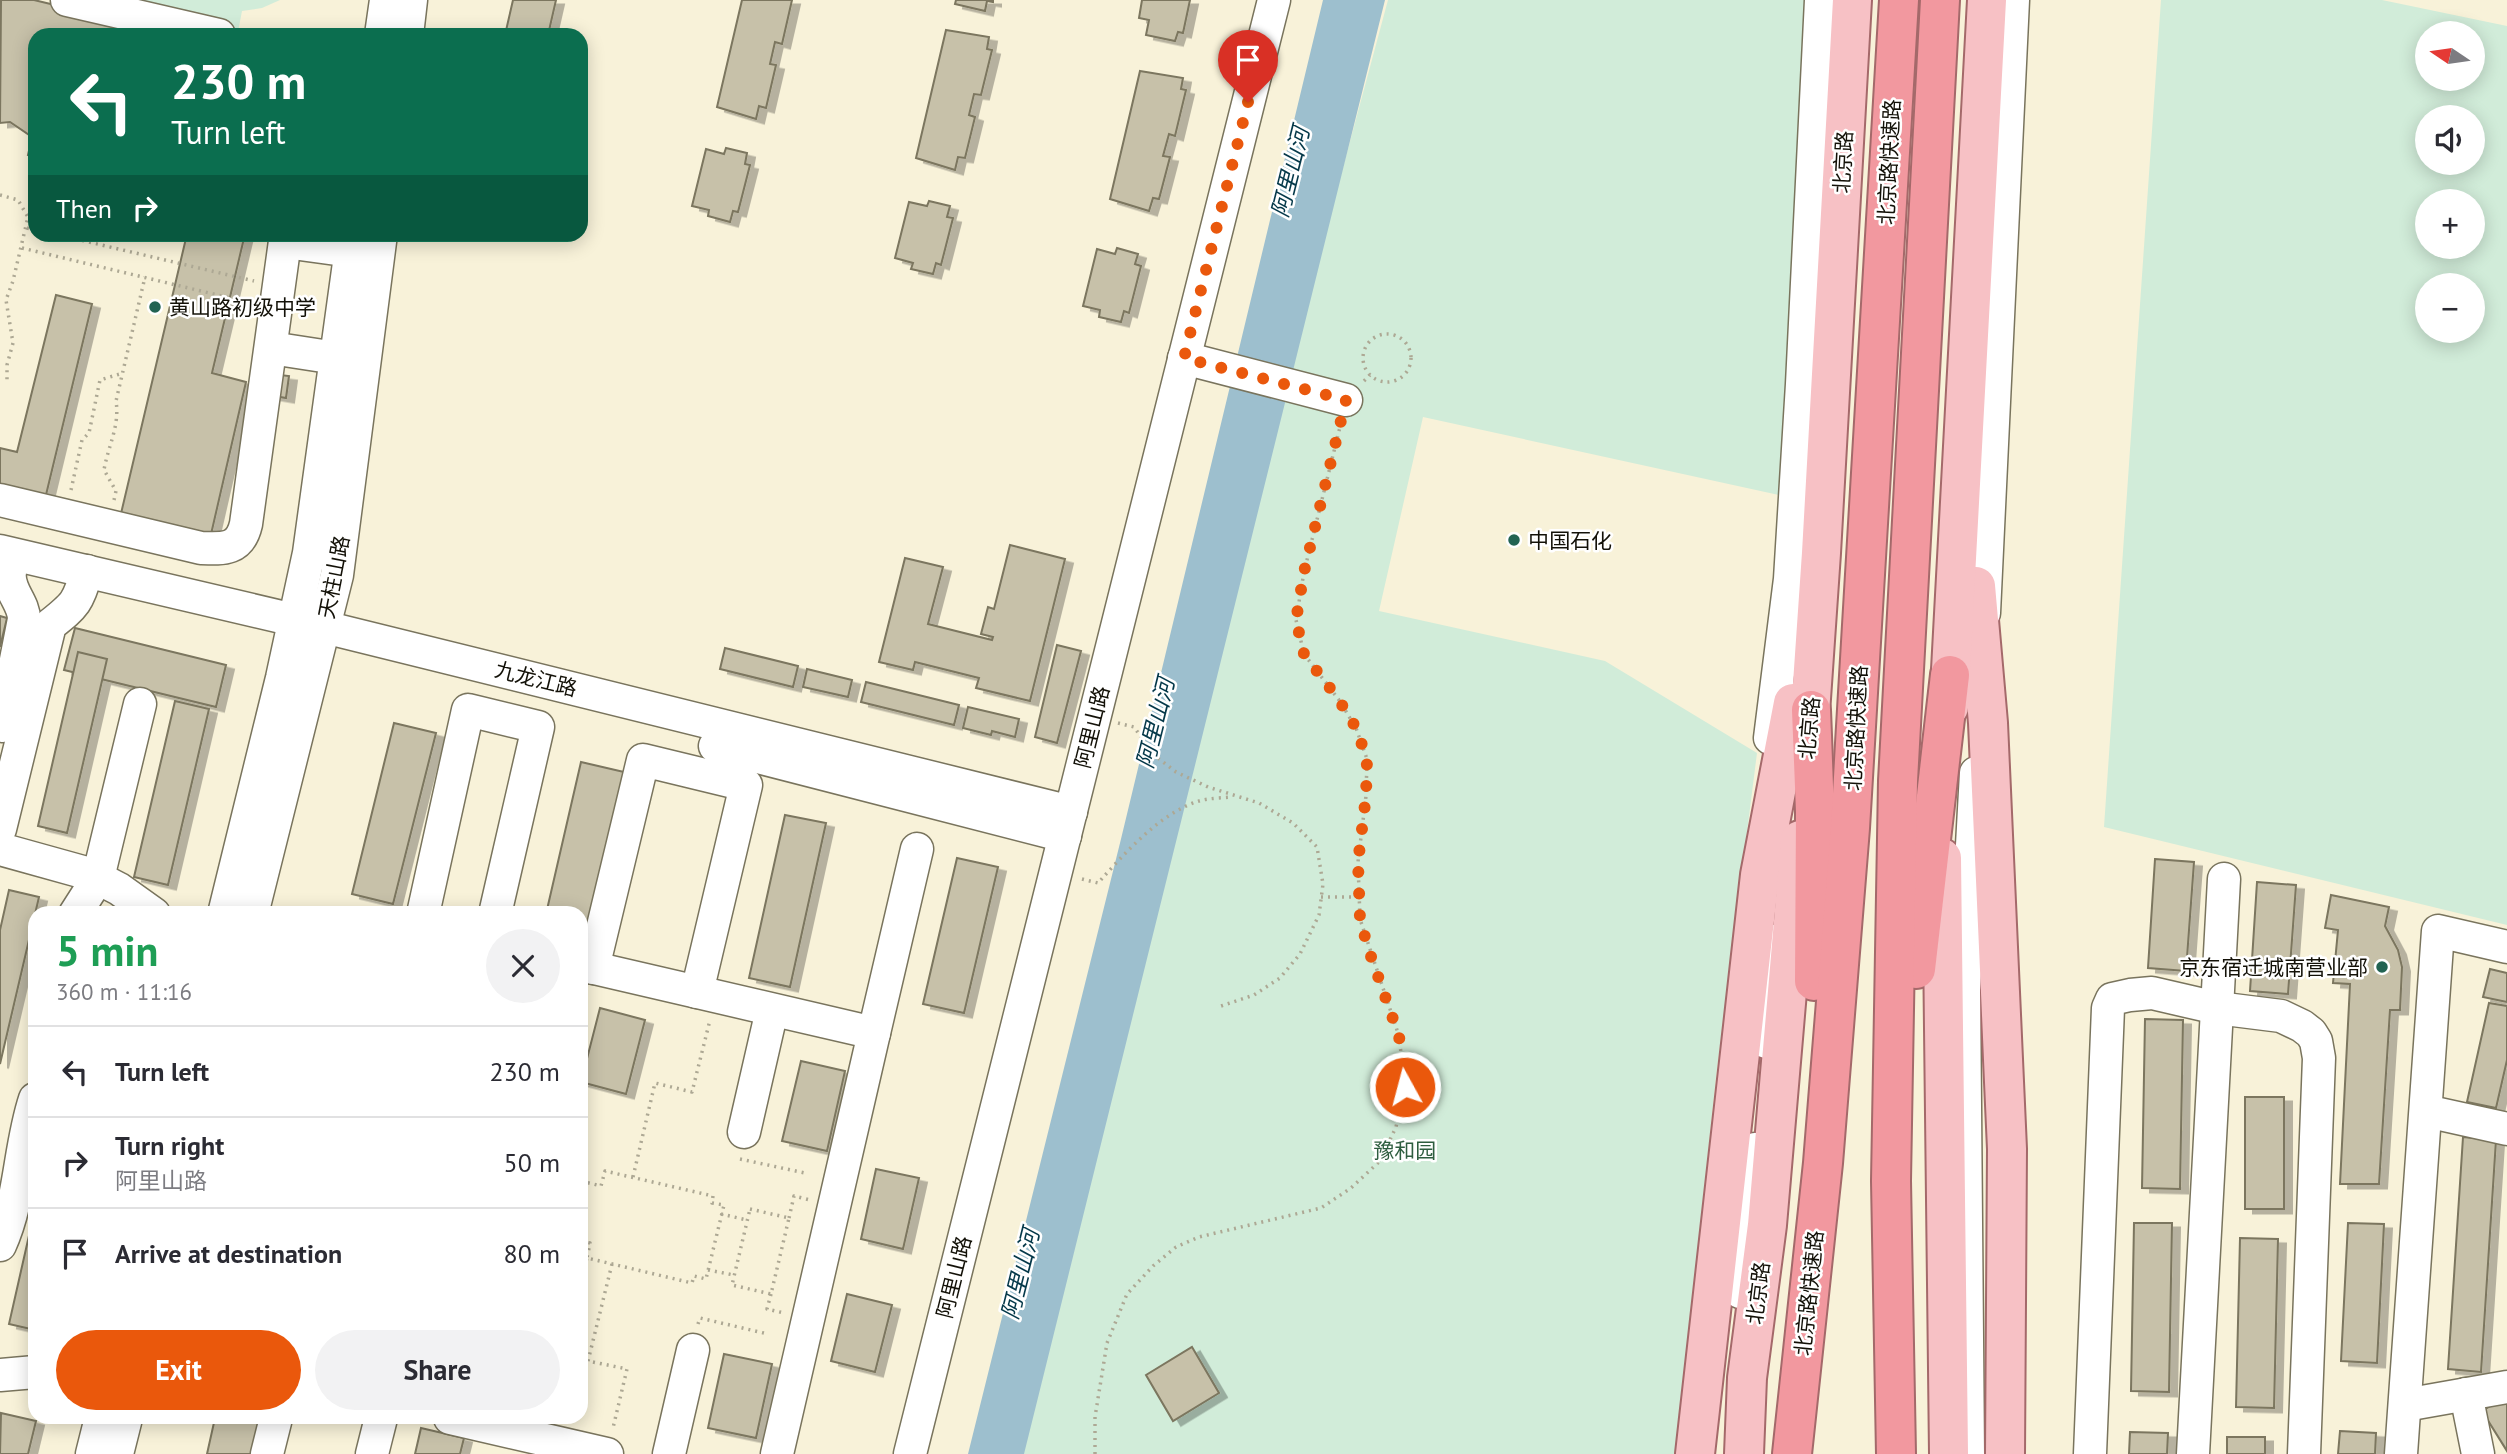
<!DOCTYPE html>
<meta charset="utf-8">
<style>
:root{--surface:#fff;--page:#f2f2f3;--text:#2b2b33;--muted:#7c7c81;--line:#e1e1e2;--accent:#ea580c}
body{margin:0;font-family:"PT Sans","Noto Sans SC",sans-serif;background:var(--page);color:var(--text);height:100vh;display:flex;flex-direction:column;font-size:26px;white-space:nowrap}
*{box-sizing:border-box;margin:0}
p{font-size:23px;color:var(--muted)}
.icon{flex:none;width:38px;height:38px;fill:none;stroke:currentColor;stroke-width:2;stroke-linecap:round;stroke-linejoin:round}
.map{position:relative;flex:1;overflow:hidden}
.sheet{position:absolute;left:28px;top:906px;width:560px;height:518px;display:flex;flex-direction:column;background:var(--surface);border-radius:21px;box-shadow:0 4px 18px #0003}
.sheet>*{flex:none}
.top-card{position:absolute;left:28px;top:28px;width:560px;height:214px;border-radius:21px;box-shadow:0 4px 18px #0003;background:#0b6e4f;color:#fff;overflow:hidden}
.needle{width:46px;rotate:283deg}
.fabs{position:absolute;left:2415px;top:21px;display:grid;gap:14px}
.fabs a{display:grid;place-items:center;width:70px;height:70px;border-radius:50%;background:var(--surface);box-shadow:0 4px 18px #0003;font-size:35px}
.pin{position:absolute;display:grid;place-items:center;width:60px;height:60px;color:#fff;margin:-72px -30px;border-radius:50% 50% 50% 0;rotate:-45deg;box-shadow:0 0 7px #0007}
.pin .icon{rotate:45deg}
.me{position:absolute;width:77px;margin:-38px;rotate:353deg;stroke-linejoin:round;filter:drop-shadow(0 0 5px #0008)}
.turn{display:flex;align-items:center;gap:24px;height:147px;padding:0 28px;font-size:32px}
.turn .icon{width:91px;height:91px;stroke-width:2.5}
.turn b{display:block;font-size:49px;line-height:60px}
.then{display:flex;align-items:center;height:66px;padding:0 28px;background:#0003;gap:14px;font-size:26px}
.round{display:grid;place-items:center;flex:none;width:74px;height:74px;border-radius:37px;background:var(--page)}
.overview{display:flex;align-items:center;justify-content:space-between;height:119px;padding:0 28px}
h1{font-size:42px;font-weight:700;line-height:52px;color:#1e9e55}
.cta{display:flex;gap:14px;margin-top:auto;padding:14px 28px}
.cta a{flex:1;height:80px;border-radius:42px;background:var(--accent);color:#fff;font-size:28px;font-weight:700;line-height:80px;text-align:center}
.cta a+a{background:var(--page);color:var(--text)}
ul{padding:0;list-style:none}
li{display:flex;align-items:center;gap:21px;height:91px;padding:0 28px;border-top:2px solid var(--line)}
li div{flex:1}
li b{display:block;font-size:26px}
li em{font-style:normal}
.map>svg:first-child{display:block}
.green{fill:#d1ecd9;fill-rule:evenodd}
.water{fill:#9dbfce}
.building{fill:#c7c1a9;stroke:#7b765f;stroke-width:2;filter:url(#shadow)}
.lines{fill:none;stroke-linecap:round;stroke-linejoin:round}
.minor-casing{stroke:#79745d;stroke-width:35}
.major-casing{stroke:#a4696a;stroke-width:42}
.highway-casing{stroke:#a4696a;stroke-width:42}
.path{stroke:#ada894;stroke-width:3.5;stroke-dasharray:2 5;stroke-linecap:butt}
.minor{stroke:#fff;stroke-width:32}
.major{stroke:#f7c1c5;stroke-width:38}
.highway{stroke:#f2989f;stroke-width:38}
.route{stroke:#ea580c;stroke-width:12;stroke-dasharray:0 21.6}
.poi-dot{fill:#226352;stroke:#fff;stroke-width:2.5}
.labels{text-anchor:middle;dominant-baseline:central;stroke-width:5;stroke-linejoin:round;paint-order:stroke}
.street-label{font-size:21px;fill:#131108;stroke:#fff}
.poi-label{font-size:21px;fill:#131108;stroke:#fff;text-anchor:start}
.park-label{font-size:21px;fill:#2e5d3f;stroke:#fff}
.water-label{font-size:23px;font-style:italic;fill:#043849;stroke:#fff}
</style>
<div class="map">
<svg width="2507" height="1454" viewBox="0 0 2507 1454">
<defs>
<filter id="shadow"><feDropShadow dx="8" dy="4.5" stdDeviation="0" flood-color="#0004"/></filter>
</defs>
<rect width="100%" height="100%" fill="#f8f2d9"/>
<g class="green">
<polygon points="99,0 280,0 262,8 242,11 238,32"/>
<polygon points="1388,0 1808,0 1783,496 1423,417 1379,611 1605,661 1757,753 1716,1077 1676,1454 1018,1454 1302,320"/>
<path d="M2161,0H2382L2507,26V925L2104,827ZM2427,33H2473V79H2427ZM2427,117H2473V163H2427ZM2427,201H2473V247H2427ZM2427,285H2473V331H2427Z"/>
</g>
<polygon class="water" points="1323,0 1385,0 1024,1454 968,1454 1121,839"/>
<g class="building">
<polygon points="1,0 34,0 138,25 136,35 35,35 35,157 28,155 32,137 10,122 0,123"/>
<polygon points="513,0 556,0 548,35 505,35"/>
<polygon points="742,0 792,0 782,44 775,42 770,64 776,65 766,108 759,106 756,119 717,107"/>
<polygon points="956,0 993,0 993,2 987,1 985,11 955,4"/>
<polygon points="1142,0 1190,0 1183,33 1178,32 1175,41 1146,35 1149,20 1139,18"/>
<polygon points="946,30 989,37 987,49 992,50 981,95 974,94 969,115 975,117 965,158 958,157 955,170 916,158"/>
<polygon points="1140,71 1183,78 1181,89 1186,90 1175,136 1169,134 1163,156 1170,157 1159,199 1153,198 1149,211 1110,199"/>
<polygon points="726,148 747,153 745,164 750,165 738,212 733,211 730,222 708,216 709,210 692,206 706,149 724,154"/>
<polygon points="929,201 950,206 947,217 953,218 941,265 936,263 933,274 911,269 913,263 895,258 909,202 927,206"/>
<polygon points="187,234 245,234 212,373 246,382 209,543 119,522"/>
<polygon points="1117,248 1138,254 1135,264 1141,266 1129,313 1124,311 1121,322 1099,317 1100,310 1083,306 1097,249 1115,254"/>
<polygon points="56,295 92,304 45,499 0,488 0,448 17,452"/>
<polygon points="272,374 289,376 286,398 268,395"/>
<polygon points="1010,545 1065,559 1030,701 976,688 979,678 915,662 913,670 879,662 905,558 943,567 928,624 992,640 993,637 981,634 988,607 994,609"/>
<polygon points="0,616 7,618 0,647"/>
<polygon points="75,628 226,665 216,707 64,670"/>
<polygon points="1057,645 1081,651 1057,743 1035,737"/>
<polygon points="725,648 798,666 793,687 720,669"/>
<polygon points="78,652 107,659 67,833 38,826"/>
<polygon points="807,669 852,680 848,697 803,687"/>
<polygon points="866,682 959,705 954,725 861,702"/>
<polygon points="175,701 209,709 168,885 134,877"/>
<polygon points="968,707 1019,719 1015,737 992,731 991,735 963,728"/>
<polygon points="394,723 436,733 393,904 352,894"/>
<polygon points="581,762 624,772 584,939 581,939 581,914 546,914"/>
<polygon points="785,815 826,823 790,987 749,978"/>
<polygon points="957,858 998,867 964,1013 923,1004"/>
<polygon points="2155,859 2194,862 2186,971 2148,968"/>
<polygon points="2257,882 2296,885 2288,994 2250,991"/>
<polygon points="9,890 39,897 0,1064 0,930"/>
<polygon points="2331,895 2389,907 2385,926 2398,950 2402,967 2400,1010 2390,1010 2379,1184 2340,1184 2350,984 2333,983 2338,930 2325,928"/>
<polygon points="2490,969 2507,973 2507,1002 2483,997"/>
<polygon points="2489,1003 2507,1006 2507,1060 2496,1108 2467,1102"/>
<polygon points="600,1008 645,1020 626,1094 581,1082"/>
<polygon points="2145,1019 2183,1020 2180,1189 2142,1188"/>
<polygon points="801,1061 845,1071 827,1151 782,1141"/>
<rect x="2245" y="1097" width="39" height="112"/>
<polygon points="2463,1137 2496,1140 2481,1372 2448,1369"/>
<polygon points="876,1169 919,1178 903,1249 861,1239"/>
<polygon points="35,1209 35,1330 9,1324"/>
<polygon points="2134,1223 2172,1223 2169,1392 2131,1391"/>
<polygon points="2348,1223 2384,1224 2377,1363 2341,1361"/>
<polygon points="2240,1238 2278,1239 2274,1408 2236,1407"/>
<polygon points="847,1294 892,1305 875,1372 831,1361"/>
<polygon points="1192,1347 1219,1393 1173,1421 1146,1375"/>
<polygon points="724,1354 772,1364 756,1438 708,1428"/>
<polygon points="2504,1398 2507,1403 2507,1451 2482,1411"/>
<polygon points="1,1413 36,1421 28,1454 0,1454"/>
<polygon points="215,1418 260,1418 251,1454 207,1454"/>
<polygon points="421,1428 464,1438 460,1454 415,1454"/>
<polygon points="2340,1431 2376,1433 2375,1454 2338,1454"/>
<polygon points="2130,1432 2168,1433 2167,1454 2129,1454"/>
<rect x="2227" y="1437" width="38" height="17"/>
</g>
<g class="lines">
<g class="minor-casing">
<g id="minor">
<polyline points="67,0 219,35"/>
<polyline points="381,35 386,0"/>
<polyline points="407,35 411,0"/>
<polyline points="285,242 351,251"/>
<polyline points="271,348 336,358"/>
<polyline points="1184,358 1346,400"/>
<path d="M0,500L201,548C224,549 240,550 246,524L286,234"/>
<polyline points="0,551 324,627 1071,812"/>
<polyline points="1984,613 2013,0"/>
<path d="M3,726L24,619C24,602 7,590 10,572"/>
<polyline points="1770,738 1790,579 1802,384 1821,0"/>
<polyline points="715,746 1065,836"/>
<path d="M0,829L50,625C75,605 78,603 87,571"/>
<polyline points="0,849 90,874 119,889 154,914"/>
<polyline points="75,914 98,878 140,704"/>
<polyline points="224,914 282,678 309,553 353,234"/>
<polyline points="252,914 337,575 381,234"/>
<polyline points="423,914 468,710 538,727 495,914"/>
<polyline points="581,965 874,1033 777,1454"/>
<polyline points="593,968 643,760 746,785 697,992"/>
<polyline points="874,1033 917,849"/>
<polyline points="1766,1042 1768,940"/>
<polyline points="2426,1111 2507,1129"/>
<polyline points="744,1132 772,1010"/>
<path d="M0,1245C21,1199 19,1147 35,1099"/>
<polyline points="1740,1292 1755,1149"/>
<polyline points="0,1375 35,1372"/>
<polyline points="2466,1394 2478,1454"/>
<polyline points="2405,1405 2507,1387"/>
<polyline points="450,1418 607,1454"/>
<polyline points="92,1454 101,1418"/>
<polyline points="117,1454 126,1418"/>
<polyline points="267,1454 276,1418"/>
<polyline points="372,1454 381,1418"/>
<polyline points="669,1454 693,1350"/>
<polyline points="910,1454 1274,0"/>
<polyline points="1968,1454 1964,990 1976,773"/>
<polyline points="2090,1454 2108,1008 2112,999 2130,995 2152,993 2217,1008 2281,1016 2302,1026 2311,1033 2316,1041 2319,1058 2304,1454"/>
<polyline points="2193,1454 2224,879"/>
<polyline points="2401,1454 2438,931 2507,947"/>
</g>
</g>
<g class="major-casing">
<g id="major">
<polyline points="1976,586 1988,723 2007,1149 2005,1454"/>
<polyline points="1949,707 1987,0"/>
<polyline points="1808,742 1821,553 1852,0"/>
<polyline points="1942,858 1949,1454"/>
<polyline points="1695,1454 1760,875 1793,703"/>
<polyline points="1744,1454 1747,1378 1767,1225 1800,840"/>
</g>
</g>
<g class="highway-casing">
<g id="highway">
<polyline points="1811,710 1815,812 1814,981"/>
<polyline points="1916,969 1950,675"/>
<polyline points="1792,1454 1823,1163 1850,828 1899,0"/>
<polyline points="1896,1454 1891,1181 1898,781 1940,0"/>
</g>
</g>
<g class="path">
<polyline points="0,195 18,200 28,217 13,281 6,300 13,343 7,365 7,380"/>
<polyline points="27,228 35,230"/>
<polyline points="55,234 254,281"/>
<polyline points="22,248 251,303"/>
<circle cx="1387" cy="358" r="24"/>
<polyline points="1364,381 1370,375"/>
<polyline points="71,490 82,440 89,433 100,380 123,373"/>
<path d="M114,500L116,491L104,470C108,446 120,426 116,401L145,277"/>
<polyline points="1118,723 1134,727 1154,755 1176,772 1208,787 1259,803 1293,823 1317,847 1323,884 1319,915 1300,954 1280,978 1254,995 1221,1006"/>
<path d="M1082,879L1098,883C1125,853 1160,813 1199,801C1209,798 1222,798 1232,797"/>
<polyline points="1321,897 1359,897"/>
<polyline points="740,1159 805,1173"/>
<polyline points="633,1177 655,1083 692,1092 710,1020"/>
<polyline points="581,1181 601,1186 605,1171 713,1196 712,1203 724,1205 706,1279 694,1276 692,1283 587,1258 590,1243 581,1241"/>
<polygon points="750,1209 789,1218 771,1294 732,1285"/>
<polyline points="721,1214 747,1220"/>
<polyline points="789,1218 794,1196 810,1200"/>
<polyline points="612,1264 588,1361 627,1369 613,1428"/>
<polyline points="708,1270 734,1275"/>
<polyline points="581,1281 587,1258"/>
<polyline points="771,1294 767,1309 784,1313"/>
<polyline points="698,1324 700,1318 768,1334"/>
<polyline points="1095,1454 1095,1417 1107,1343 1127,1294 1153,1266 1176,1247 1199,1237 1321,1208 1351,1188 1380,1161 1396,1127 1405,1087 1399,1036 1360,919 1358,862 1366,796 1367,759 1356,728 1339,700 1304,654 1296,620 1304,572 1341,423"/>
</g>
<use href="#minor" class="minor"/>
<use href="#major" class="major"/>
<use href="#highway" class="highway"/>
</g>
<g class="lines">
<polyline class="route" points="1248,102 1184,358 1346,400 1304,572 1296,620 1304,654 1339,700 1356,728 1367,759 1366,796 1358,862 1360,919 1368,948 1399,1036 1405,1087"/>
</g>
<g class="poi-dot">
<circle cx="155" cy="307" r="7"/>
<circle cx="1514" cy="540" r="7"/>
<circle cx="2382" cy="967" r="7"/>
</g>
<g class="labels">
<g class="street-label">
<text transform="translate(1843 162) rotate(-87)">北京路</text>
<text transform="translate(1889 162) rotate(-87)">北京路快速路</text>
<text transform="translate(334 577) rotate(-79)">天柱山路</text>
<text transform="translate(536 679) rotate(14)">九龙江路</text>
<text transform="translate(1092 727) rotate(-76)">阿里山路</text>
<text transform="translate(1809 728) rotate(-85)">北京路</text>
<text transform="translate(1856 728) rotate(-87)">北京路快速路</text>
<text transform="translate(954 1277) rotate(-76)">阿里山路</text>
<text transform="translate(1758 1293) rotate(-83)">北京路</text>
<text transform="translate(1809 1293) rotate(-84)">北京路快速路</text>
</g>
<g class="poi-label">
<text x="169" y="307">黄山路初级中学</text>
<text x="1528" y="540">中国石化</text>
<text x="2368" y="967" text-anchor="end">京东宿迁城南营业部</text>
</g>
<g class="park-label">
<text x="1405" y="1150">豫和园</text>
</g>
<g class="water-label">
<text transform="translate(1290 172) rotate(-76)">阿里山河</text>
<text transform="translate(1155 723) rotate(-76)">阿里山河</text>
<text transform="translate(1020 1274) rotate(-76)">阿里山河</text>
</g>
</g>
</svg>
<div class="fabs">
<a><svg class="needle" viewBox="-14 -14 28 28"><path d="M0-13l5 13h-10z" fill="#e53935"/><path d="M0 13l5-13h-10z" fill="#7c7c81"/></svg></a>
<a><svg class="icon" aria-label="sound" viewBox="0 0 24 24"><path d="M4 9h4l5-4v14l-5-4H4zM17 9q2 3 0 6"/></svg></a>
<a>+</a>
<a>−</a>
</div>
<div class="pin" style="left:1248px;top:102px;background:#d93025"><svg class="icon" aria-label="arrive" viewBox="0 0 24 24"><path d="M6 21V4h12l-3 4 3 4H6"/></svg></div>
<svg class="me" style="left:1405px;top:1087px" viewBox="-20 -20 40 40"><circle r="17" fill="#ea580c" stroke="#fff" stroke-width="3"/><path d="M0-11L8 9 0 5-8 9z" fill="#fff"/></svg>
<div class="top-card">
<div class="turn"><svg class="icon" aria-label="left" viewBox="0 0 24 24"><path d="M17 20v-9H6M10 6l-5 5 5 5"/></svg><div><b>230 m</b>Turn left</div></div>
<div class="then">Then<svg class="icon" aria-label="right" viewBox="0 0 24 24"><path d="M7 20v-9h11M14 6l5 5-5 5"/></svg></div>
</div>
<section class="sheet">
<div class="overview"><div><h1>5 min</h1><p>360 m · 11:16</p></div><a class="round"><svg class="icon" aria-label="close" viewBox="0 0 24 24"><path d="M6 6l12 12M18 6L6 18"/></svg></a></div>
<ul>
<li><svg class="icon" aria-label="left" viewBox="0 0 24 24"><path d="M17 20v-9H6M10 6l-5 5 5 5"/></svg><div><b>Turn left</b></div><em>230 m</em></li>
<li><svg class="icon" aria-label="right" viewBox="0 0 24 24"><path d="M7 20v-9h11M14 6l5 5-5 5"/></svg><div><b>Turn right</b><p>阿里山路</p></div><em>50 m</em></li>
<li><svg class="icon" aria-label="arrive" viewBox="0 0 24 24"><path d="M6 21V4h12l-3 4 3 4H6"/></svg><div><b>Arrive at destination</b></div><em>80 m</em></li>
</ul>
<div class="cta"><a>Exit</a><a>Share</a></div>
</section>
</div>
